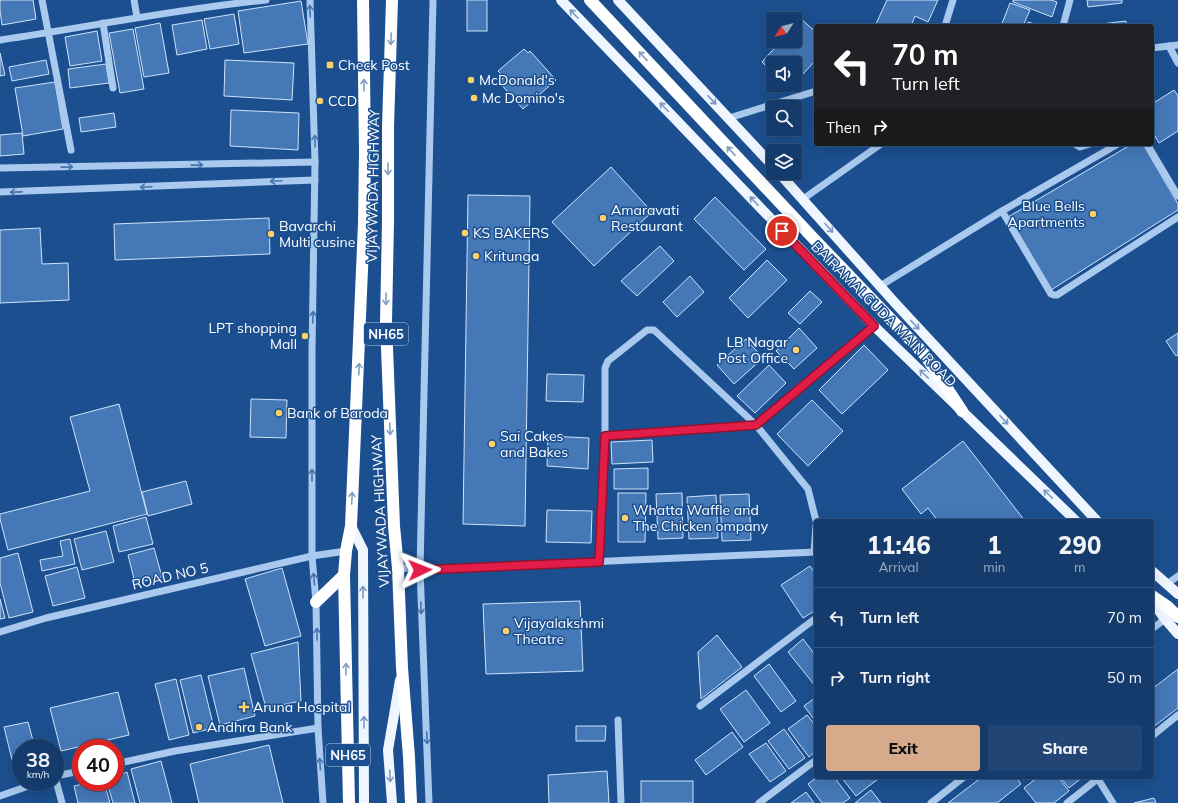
<!DOCTYPE html>
<style>
:root{--surface:#143b6b;--page:#214673;--text:#f1f3f6;--muted:#9dadc1;--line:#33557e;--accent:#d6ab8b}
body{margin:0;font-family:Mulish,sans-serif;background:var(--page);color:var(--text);height:100vh;display:flex;flex-direction:column;font-size:15px;white-space:nowrap}
*{box-sizing:border-box;margin:0}
p{font-size:13px;color:var(--muted)}
.icon{flex:none;width:22px;height:22px;fill:none;stroke:currentColor;stroke-width:2;stroke-linecap:round;stroke-linejoin:round}
.map{position:relative;flex:1;overflow:hidden}
.drawer{position:absolute;left:814px;top:519px;width:340px;height:260px;display:flex;flex-direction:column;background:var(--surface);border-radius:4px;box-shadow:0 4px 16px #0002,0 0 0 1px var(--line)}
.drawer>*{flex:none}
.top-card{position:absolute;left:814px;top:24px;width:340px;height:122px;border-radius:4px;box-shadow:0 4px 16px #0002,0 0 0 1px var(--line);background:#202124;color:#fff;overflow:hidden}
.needle{width:26px;rotate:234deg}
.tools{position:absolute;left:766px;top:12px;display:grid;gap:8px}
.tools a{display:grid;place-items:center;width:36px;height:36px;border-radius:4px;background:var(--surface);box-shadow:0 4px 16px #0002,0 0 0 1px var(--line);font-size:20px}
.speed{position:absolute;left:12px;top:739px;display:flex;gap:8px;font-size:20px;font-weight:700;text-align:center}
.speed>*{display:grid;place-content:center;width:52px;height:52px;border-radius:50%;background:var(--surface);box-shadow:0 4px 16px #0002,0 0 0 1px var(--line);line-height:1}
.speed small{font-size:10px;font-weight:400}
.speed .limit{border:6px solid #d22;background:#fff;color:#111}
.pin{position:absolute;display:grid;place-items:center;width:34px;height:34px;color:#fff;margin:-17px;border:2px solid #fff;border-radius:50%;box-shadow:0 1px 4px #0007}
.me{position:absolute;width:44px;margin:-22px;rotate:88deg;stroke-linejoin:round;filter:drop-shadow(0 0 3px #0008)}
.turn{display:flex;align-items:center;gap:14px;height:84px;padding:0 12px;font-size:18px}
.turn .icon{width:52px;height:52px;stroke-width:2.5}
.turn b{display:block;font-size:28px;line-height:34px}
.then{display:flex;align-items:center;height:38px;padding:0 12px;background:#0003;gap:8px;font-size:15px}
.eta{display:flex;justify-content:space-evenly;align-items:center;height:68px;text-align:center}
.eta b{font-size:24px;font-weight:800;line-height:28px}
.button{display:flex;gap:8px;margin-top:auto;padding:8px 12px}
.button a{flex:1;height:46px;border-radius:4px;background:var(--accent);color:#111;font-size:16px;font-weight:800;line-height:46px;text-align:center}
.button a+a{background:var(--page);color:var(--text)}
ul{padding:0;list-style:none}
li{display:flex;align-items:center;gap:12px;height:60px;padding:0 12px;border-top:1px solid var(--line)}
li div{flex:1}
li b{display:block;font-size:15px}
li em{font-style:normal}
.map>svg:first-child{display:block}
.building{fill:#4478b7;stroke:#cfe3fa}
.lines{fill:none;stroke-linecap:round;stroke-linejoin:round}
.minor{stroke:#a9c9ee;stroke-width:7}
.major{stroke:#f0f6ff;stroke-width:10}
.highway{stroke:#fff;stroke-width:12}
.oneway{stroke:#4674ac}
.oneway2{stroke:#7b9ac1}
.oneway3{stroke:#829ec1}
.route-casing{stroke:#92132f;stroke-width:10}
.route{stroke:#e11d48;stroke-width:7}
.poi-dot{fill:#ffd166;stroke:#1b4f8f;stroke-width:1.5}
.labels{text-anchor:middle;dominant-baseline:central;stroke-width:3;stroke-linejoin:round;paint-order:stroke}
.shield{fill:#1b4f8f;stroke:#bbcadd;stroke-width:1}
.shield-label{font-size:13px;font-weight:bold;fill:#fff}
.poi-label{font-size:14px;fill:#fff;stroke:#1b4f8f;text-anchor:start}
.street-label{font-size:14px;fill:#fff;stroke:#1b4f8f}
</style>
<div class="map">
<svg width="1178" height="803" viewBox="0 0 1178 803">
<rect width="100%" height="100%" fill="#1b4f8f"/>
<g class="building">
<polygon points="0,0 33,0 36,19 2,25 0,11"/>
<rect x="467" y="0" width="20" height="31"/>
<polygon points="887,0 938,0 928,22 915,16 911,26 875,26"/>
<polygon points="1013,0 1051,0 1057,2 1052,17 1013,2"/>
<polygon points="1087,0 1122,0 1122,3 1088,7"/>
<polygon points="301,1 308,44 244,53 238,11"/>
<polygon points="1010,3 1030,10 1023,26 1001,26"/>
<polygon points="234,14 239,44 210,49 204,19"/>
<polygon points="801,19 816,32 816,60 803,74 795,67 795,63 773,63 773,73 762,62 781,41 795,41 795,26"/>
<polygon points="202,20 207,49 177,55 172,25"/>
<polygon points="1126,21 1126,26 1085,26"/>
<polygon points="1028,22 1041,26 1027,26"/>
<polygon points="160,23 169,73 144,77 135,28"/>
<polygon points="133,29 144,89 120,93 109,33"/>
<polygon points="97,31 102,61 70,66 65,37"/>
<polygon points="524,49 528,53 530,51 556,80 523,109 499,82 504,77 498,71"/>
<polygon points="0,53 5,75 0,76"/>
<polygon points="46,60 49,74 12,81 9,67"/>
<polygon points="225,60 294,63 292,100 224,96"/>
<polygon points="106,64 109,83 70,88 68,69"/>
<polygon points="55,82 63,129 23,136 15,88"/>
<polygon points="1174,90 1178,96 1178,131 1159,143 1152,131 1152,104"/>
<polygon points="231,110 299,113 298,150 230,146"/>
<polygon points="114,113 116,127 81,132 79,118"/>
<polygon points="22,133 24,154 0,156 0,135"/>
<polygon points="1132,144 1143,144 1178,204 1178,210 1051,290 1008,217"/>
<polygon points="611,167 652,212 594,266 552,222"/>
<polygon points="468,195 530,196 525,526 463,524"/>
<polygon points="715,197 766,249 744,270 694,219"/>
<polygon points="269,218 270,254 115,260 114,224"/>
<polygon points="40,228 42,264 68,263 69,300 0,303 0,230"/>
<polygon points="660,246 674,261 637,296 621,281"/>
<polygon points="767,260 787,280 748,318 729,298"/>
<polygon points="690,276 704,292 677,317 663,302"/>
<polygon points="810,291 822,302 800,324 788,313"/>
<polygon points="799,328 817,348 794,369 776,351"/>
<polygon points="1178,333 1178,355 1176,356 1166,341"/>
<polygon points="746,339 763,358 734,384 717,365"/>
<polygon points="864,345 888,370 842,414 819,390"/>
<polygon points="769,365 786,383 755,413 737,396"/>
<polygon points="547,374 584,375 583,402 546,401"/>
<polygon points="251,399 287,400 286,438 250,437"/>
<polygon points="812,400 843,431 808,466 777,434"/>
<polygon points="119,404 147,514 8,550 0,519 0,514 90,491 70,417"/>
<polygon points="548,436 589,438 588,469 547,466"/>
<polygon points="652,440 653,462 612,464 611,442"/>
<polygon points="963,441 1025,521 938,521 928,508 921,514 902,489"/>
<polygon points="648,468 648,489 614,489 614,469"/>
<polygon points="186,481 192,504 148,516 142,492"/>
<polygon points="618,493 646,493 645,542 618,542"/>
<polygon points="682,493 683,538 658,539 656,494"/>
<polygon points="749,494 751,540 722,541 720,495"/>
<polygon points="716,495 718,538 689,539 687,497"/>
<polygon points="547,510 592,511 591,543 546,542"/>
<polygon points="146,517 153,544 119,552 113,526"/>
<polygon points="106,531 114,562 82,570 74,539"/>
<polygon points="70,539 75,564 42,571 40,560 63,556 60,541"/>
<polygon points="154,548 162,577 135,583 128,555"/>
<polygon points="18,553 33,612 9,618 0,583 0,558"/>
<polygon points="810,566 816,575 816,610 803,618 781,585"/>
<polygon points="77,567 85,598 53,606 45,576"/>
<polygon points="282,568 301,636 265,646 245,579"/>
<polygon points="0,599 5,618 0,619"/>
<polygon points="580,601 583,671 486,674 483,604"/>
<polygon points="717,635 742,667 701,699 698,652"/>
<polygon points="803,639 816,656 816,687 788,652"/>
<polygon points="298,642 301,701 266,708 251,654"/>
<polygon points="769,664 796,701 781,712 754,676"/>
<polygon points="244,668 255,716 220,725 208,676"/>
<polygon points="1178,669 1178,708 1152,728 1152,689"/>
<polygon points="201,675 214,728 193,733 180,680"/>
<polygon points="176,679 189,735 169,740 155,684"/>
<polygon points="746,690 770,723 744,742 720,709"/>
<polygon points="118,692 129,735 61,751 50,708"/>
<polygon points="816,697 816,722 804,706"/>
<polygon points="807,715 816,726 816,751 809,757 788,729"/>
<polygon points="28,722 35,748 21,748 21,775 16,776 4,727"/>
<polygon points="576,726 606,726 605,741 576,741"/>
<polygon points="784,729 805,758 789,769 768,741"/>
<polygon points="732,732 743,747 706,775 695,760"/>
<polygon points="766,743 786,771 770,782 749,754"/>
<polygon points="269,745 283,803 199,803 190,764"/>
<polygon points="161,761 172,803 140,803 131,769"/>
<polygon points="607,771 609,803 549,803 548,775"/>
<polygon points="127,772 135,803 113,803 107,782 115,782 115,777"/>
<polygon points="817,777 834,777 850,798 843,803 822,803 808,784"/>
<polygon points="841,777 876,777 878,779 856,796"/>
<polygon points="982,777 1016,777 1021,784 997,803 948,803"/>
<polygon points="1038,777 1058,777 1069,791 1054,803 1036,803 1024,788"/>
<polygon points="1060,777 1083,777 1069,788"/>
<rect x="641" y="781" width="52" height="22"/>
<polygon points="92,782 104,782 110,803 78,803 74,786"/>
<polygon points="871,790 881,803 855,803"/>
<polygon points="806,792 814,803 791,803"/>
<polygon points="1154,798 1156,803 1134,803"/>
</g>
<g class="lines">
<g class="minor">
<polyline points="42,0 71,150"/>
<polyline points="134,0 137,17"/>
<polyline points="310,0 315,162 312,351 312,556 316,602 318,728 323,803"/>
<polyline points="103,23 113,88"/>
<polyline points="945,26 953,0"/>
<polyline points="1063,26 1070,0"/>
<path d="M0,40C89,27 177,9 266,0"/>
<polyline points="1169,46 1178,63"/>
<polyline points="1152,48 1178,45"/>
<polyline points="729,118 816,91"/>
<polyline points="1075,144 1080,147 1090,144"/>
<polyline points="1147,144 1178,196"/>
<polyline points="0,168 315,162"/>
<polyline points="0,192 315,180"/>
<polyline points="803,199 881,144"/>
<polyline points="1002,211 1051,294 1054,295 1057,295 1178,217"/>
<polyline points="880,286 1002,211 1118,144"/>
<polyline points="605,436 605,368 608,361 647,330 654,330 756,425 808,489 816,521"/>
<polyline points="814,552 816,526"/>
<polyline points="599,562 605,436 756,425 874,326"/>
<polyline points="398,568 430,569 816,552"/>
<polyline points="1167,584 1178,576"/>
<polyline points="1152,629 1165,619"/>
<polyline points="0,632 46,618 312,556 346,551"/>
<polyline points="700,706 816,618"/>
<polyline points="618,720 621,803"/>
<polyline points="1152,736 1178,715"/>
<polyline points="115,764 175,751 318,728"/>
<polyline points="55,776 81,771"/>
<polyline points="55,777 62,803"/>
<polyline points="1098,779 1113,803"/>
<polyline points="0,796 40,782"/>
<polyline points="429,803 420,569 433,0"/>
<polyline points="759,803 816,760"/>
<polyline points="931,803 964,777"/>
<polyline points="1067,803 1100,777"/>
</g>
<g class="major">
<polyline points="561,0 874,326 1076,521"/>
<polyline points="618,0 773,166"/>
<polyline points="779,173 896,304 1097,521"/>
<polyline points="351,526 363,550 364,803"/>
<polyline points="1152,571 1178,594"/>
<polyline points="1152,601 1165,619 1178,634"/>
<polyline points="392,803 388,750 400,680"/>
</g>
<g class="highway">
<polyline points="392,0 388,127 388,222 386,323 394,526 398,568 402,668 409,757 411,803"/>
<polyline points="590,0 814,239 925,355 962,411"/>
<polyline points="1152,596 1168,607 1178,617"/>
<polyline points="316,602 344,575"/>
<polyline points="349,803 344,575 346,551 351,526 364,223 365,150 363,0"/>
</g>
</g>
<defs><path id="oneway-shaft" d="M-6 0H5M1.5-3L5.5 0L1.5 3" fill="none" stroke-width="1.6" stroke-linecap="round" stroke-linejoin="round"/></defs>
<g class="oneway">
<use href="#oneway-shaft" transform="translate(310 11) rotate(-92)"/>
<use href="#oneway-shaft" transform="translate(315 141) rotate(-91)"/>
<use href="#oneway-shaft" transform="translate(197 165) rotate(-1)"/>
<use href="#oneway-shaft" transform="translate(67 167) rotate(-1)"/>
<use href="#oneway-shaft" transform="translate(276 181) rotate(177)"/>
<use href="#oneway-shaft" transform="translate(146 187) rotate(177)"/>
<use href="#oneway-shaft" transform="translate(16 192) rotate(179)"/>
<use href="#oneway-shaft" transform="translate(313 317) rotate(-89)"/>
<use href="#oneway-shaft" transform="translate(312 475) rotate(-90)"/>
<use href="#oneway-shaft" transform="translate(314 579) rotate(-95)"/>
<use href="#oneway-shaft" transform="translate(421 608) rotate(88)"/>
<use href="#oneway-shaft" transform="translate(317 634) rotate(-91)"/>
<use href="#oneway-shaft" transform="translate(427 738) rotate(88)"/>
<use href="#oneway-shaft" transform="translate(320 764) rotate(-94)"/>
</g>
<g class="oneway2">
<use href="#oneway-shaft" transform="translate(574 14) rotate(-134)"/>
<use href="#oneway-shaft" transform="translate(712 100) rotate(47)"/>
<use href="#oneway-shaft" transform="translate(664 107) rotate(-134)"/>
<use href="#oneway-shaft" transform="translate(754 201) rotate(-134)"/>
<use href="#oneway-shaft" transform="translate(829 228) rotate(48)"/>
<use href="#oneway-shaft" transform="translate(915 325) rotate(47)"/>
<use href="#oneway-shaft" transform="translate(924 374) rotate(-136)"/>
<use href="#oneway-shaft" transform="translate(1004 420) rotate(47)"/>
<use href="#oneway-shaft" transform="translate(1048 494) rotate(-136)"/>
<use href="#oneway-shaft" transform="translate(363 592) rotate(-91)"/>
<use href="#oneway-shaft" transform="translate(364 722) rotate(-90)"/>
<use href="#oneway-shaft" transform="translate(390 776) rotate(87)"/>
</g>
<g class="oneway3">
<use href="#oneway-shaft" transform="translate(391 39) rotate(92)"/>
<use href="#oneway-shaft" transform="translate(643 56) rotate(-133)"/>
<use href="#oneway-shaft" transform="translate(364 85) rotate(-91)"/>
<use href="#oneway-shaft" transform="translate(731 151) rotate(-133)"/>
<use href="#oneway-shaft" transform="translate(388 169) rotate(90)"/>
<use href="#oneway-shaft" transform="translate(386 299) rotate(91)"/>
<use href="#oneway-shaft" transform="translate(359 369) rotate(-88)"/>
<use href="#oneway-shaft" transform="translate(390 429) rotate(88)"/>
<use href="#oneway-shaft" transform="translate(352 498) rotate(-87)"/>
<use href="#oneway-shaft" transform="translate(346 669) rotate(-90)"/>
</g>
<g class="lines">
<g class="route-casing">
<polyline id="route" points="420,570 599,562 605,436 756,425 874,326 782,231"/>
</g>
<use href="#route" class="route"/>
</g>
<g class="poi-dot">
<rect x="326" y="61" width="8" height="8" rx="2"/>
<circle cx="471" cy="80" r="4"/>
<circle cx="474" cy="98" r="4"/>
<circle cx="320" cy="101" r="4"/>
<circle cx="1093" cy="214" r="4"/>
<circle cx="603" cy="218" r="4"/>
<circle cx="465" cy="233" r="4"/>
<circle cx="271" cy="234" r="4"/>
<circle cx="476" cy="256" r="4"/>
<circle cx="305" cy="336" r="4"/>
<circle cx="796" cy="350" r="4"/>
<circle cx="279" cy="413" r="4"/>
<circle cx="492" cy="444" r="4"/>
<circle cx="625" cy="518" r="4"/>
<circle cx="506" cy="631" r="4"/>
<path d="M242 701h4v4h4v4h-4v4h-4v-4h-4v-4h4z"/>
<circle cx="199" cy="727" r="4"/>
</g>
<g class="labels">
<g class="shield">
<rect x="364" y="323" width="44" height="22" rx="3"/>
<rect x="326" y="744" width="44" height="22" rx="3"/>
</g>
<g class="shield-label">
<text x="386" y="334">NH65</text>
<text x="348" y="755">NH65</text>
</g>
<g class="poi-label">
<text x="338" y="65">Check Post</text>
<text x="479" y="80">McDonald's</text>
<text x="482" y="98">Mc Domino's</text>
<text x="328" y="101">CCD</text>
<text x="1085" y="206" text-anchor="end">Blue Bells<tspan x="1085" dy="16">Apartments</tspan></text>
<text x="611" y="210">Amaravati<tspan x="611" dy="16">Restaurant</tspan></text>
<text x="279" y="226">Bavarchi<tspan x="279" dy="16">Multi cusine</tspan></text>
<text x="473" y="233">KS BAKERS</text>
<text x="484" y="256">Kritunga</text>
<text x="297" y="328" text-anchor="end">LPT shopping<tspan x="297" dy="16">Mall</tspan></text>
<text x="788" y="342" text-anchor="end">LB Nagar<tspan x="788" dy="16">Post Office</tspan></text>
<text x="287" y="413">Bank of Baroda</text>
<text x="500" y="436">Sai Cakes<tspan x="500" dy="16">and Bakes</tspan></text>
<text x="633" y="510">Whatta Waffle and<tspan x="633" dy="16">The Chicken ompany</tspan></text>
<text x="514" y="623">Vijayalakshmi<tspan x="514" dy="16">Theatre</tspan></text>
<text x="253" y="707">Aruna Hospital</text>
<text x="207" y="727">Andhra Bank</text>
</g>
<g class="street-label">
<text transform="translate(373 186) rotate(-89)">VIJAYWADA HIGHWAY</text>
<text transform="translate(884 314) rotate(45)">BAIRAMALGUDA MAIN ROAD</text>
<text transform="translate(380 511) rotate(-93)">VIJAYWADA HIGHWAY</text>
<text transform="translate(170 576) rotate(-13)">ROAD NO 5</text>
</g>
</g>
</svg>
<div class="tools">
<a><svg class="needle" viewBox="-14 -14 28 28"><path d="M0-13l5 13h-10z" fill="#e53935"/><path d="M0 13l5-13h-10z" fill="#9dadc1"/></svg></a>
<a><svg class="icon" aria-label="sound" viewBox="0 0 24 24"><path d="M4 9h4l5-4v14l-5-4H4zM17 9q2 3 0 6"/></svg></a>
<a><svg class="icon" aria-label="search" viewBox="0 0 24 24"><circle cx="10" cy="10" r="6"/><path d="M15 15l6 6"/></svg></a>
<a><svg class="icon" aria-label="layers" viewBox="0 0 24 24"><path d="M12 4l9 5-9 5-9-5zM3 14l9 5 9-5"/></svg></a>
</div>
<div class="speed"><div>38<small>km/h</small></div><div class="limit">40</div></div>
<div class="pin" style="left:782px;top:231px;background:#d93025"><svg class="icon" aria-label="arrive" viewBox="0 0 24 24"><path d="M6 21V4h12l-3 4 3 4H6"/></svg></div>
<svg class="me" style="left:420px;top:570px" viewBox="-20 -20 40 40"><path d="M0-17L14 15 0 8-14 15z" fill="#e11d48" stroke="#fff" stroke-width="4"/></svg>
<div class="top-card">
<div class="turn"><svg class="icon" aria-label="left" viewBox="0 0 24 24"><path d="M17 20v-9H6M10 6l-5 5 5 5"/></svg><div><b>70 m</b>Turn left</div></div>
<div class="then">Then<svg class="icon" aria-label="right" viewBox="0 0 24 24"><path d="M7 20v-9h11M14 6l5 5-5 5"/></svg></div>
</div>
<section class="drawer">
<div class="eta">
<div><b>11:46</b><p>Arrival</p></div>
<div><b>1</b><p>min</p></div>
<div><b>290</b><p>m</p></div>
</div>
<ul>
<li><svg class="icon" aria-label="left" viewBox="0 0 24 24"><path d="M17 20v-9H6M10 6l-5 5 5 5"/></svg><div><b>Turn left</b></div><em>70 m</em></li>
<li><svg class="icon" aria-label="right" viewBox="0 0 24 24"><path d="M7 20v-9h11M14 6l5 5-5 5"/></svg><div><b>Turn right</b></div><em>50 m</em></li>
</ul>
<div class="button"><a>Exit</a><a>Share</a></div>
</section>
</div>
